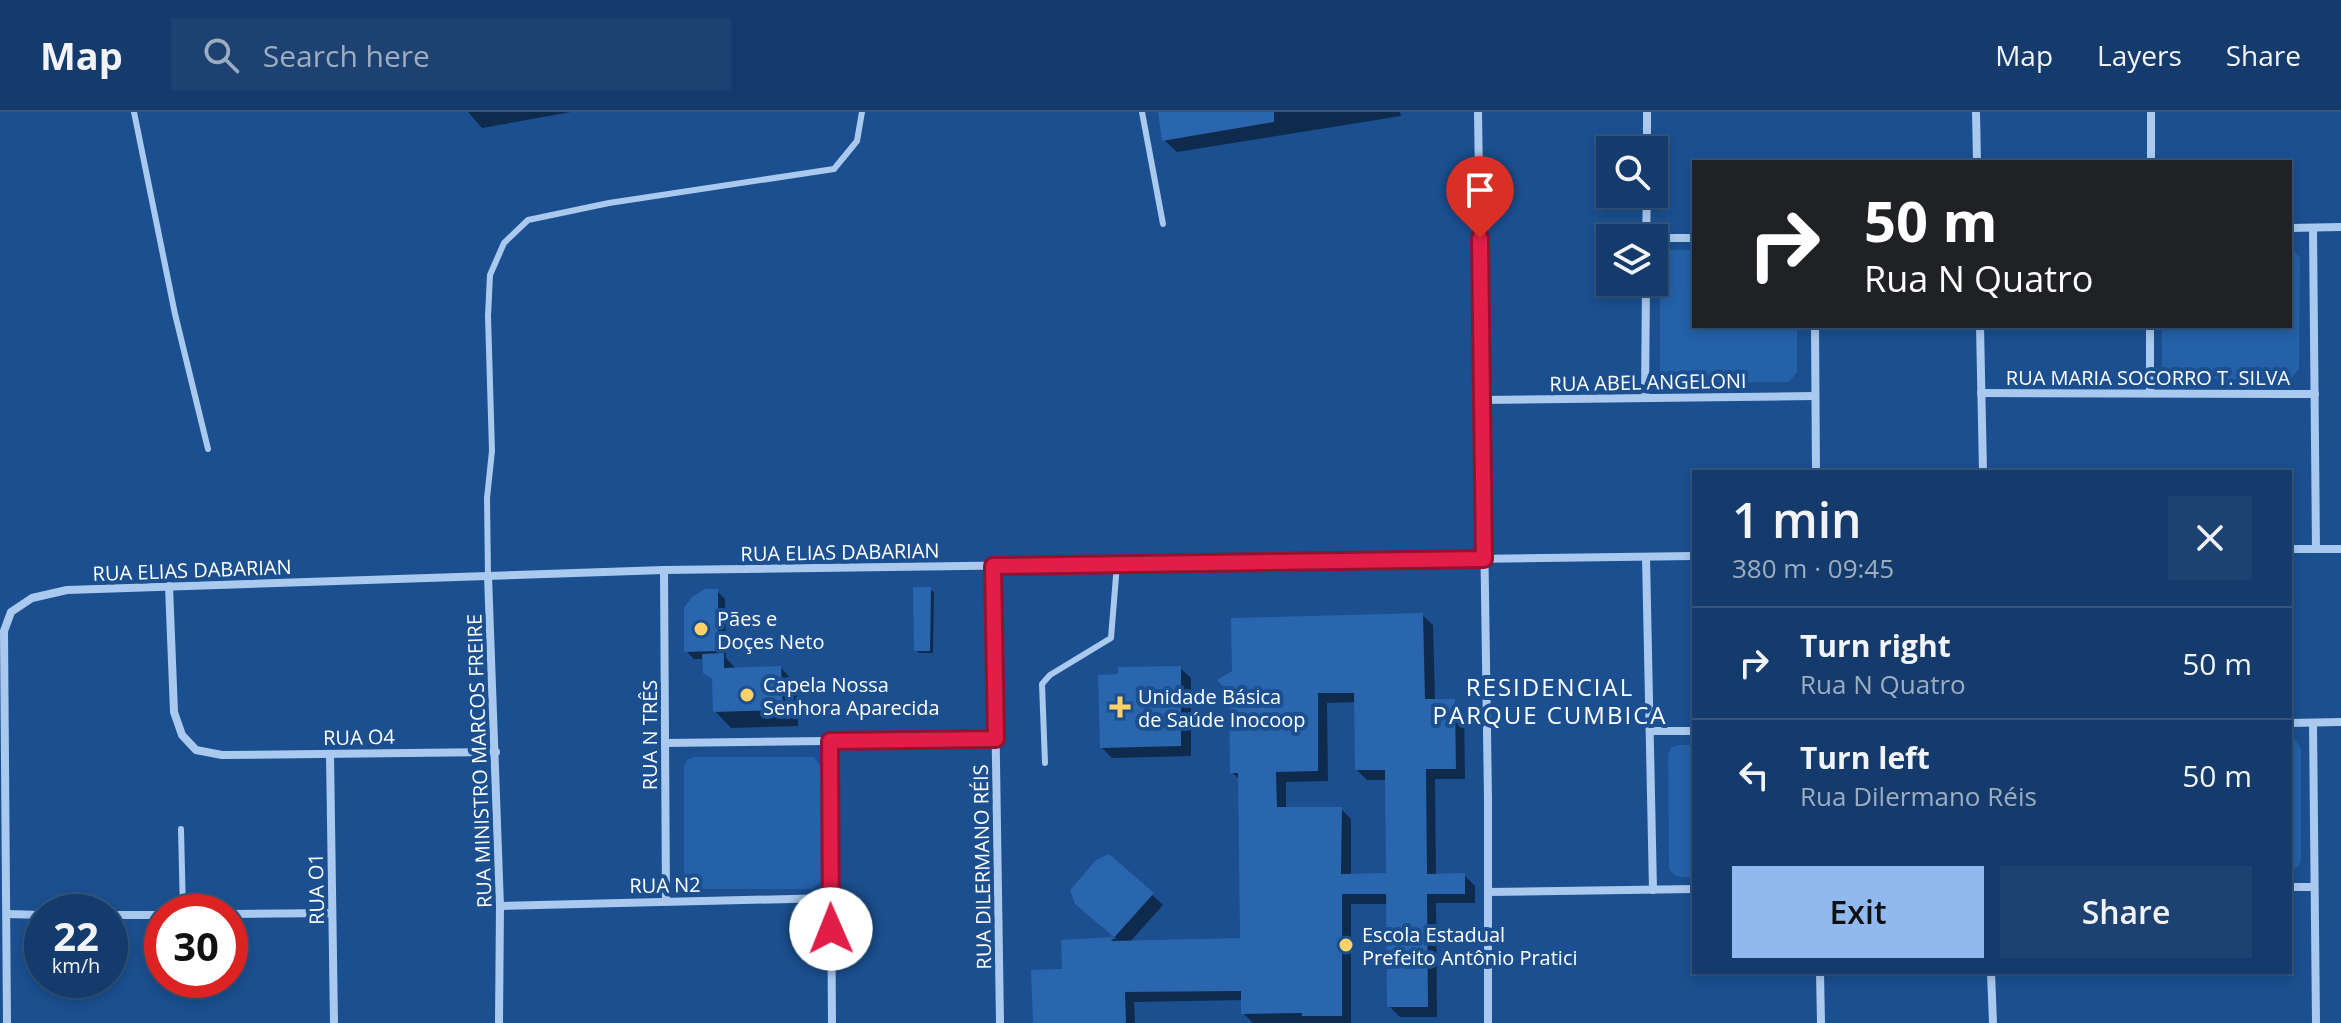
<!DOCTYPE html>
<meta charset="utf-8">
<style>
:root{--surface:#143b6b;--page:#1d4271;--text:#f1f3f6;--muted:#9dadc1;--line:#33557e;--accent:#90b9f0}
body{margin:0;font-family:"Open Sans",sans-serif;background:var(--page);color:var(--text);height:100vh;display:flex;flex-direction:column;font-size:30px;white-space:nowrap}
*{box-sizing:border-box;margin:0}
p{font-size:26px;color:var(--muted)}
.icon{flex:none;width:44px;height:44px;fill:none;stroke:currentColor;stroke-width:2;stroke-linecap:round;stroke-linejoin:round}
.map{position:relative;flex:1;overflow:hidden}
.side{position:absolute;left:1692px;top:358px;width:600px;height:504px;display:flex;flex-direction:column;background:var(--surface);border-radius:0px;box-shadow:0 4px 12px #0003,0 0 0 2px var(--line)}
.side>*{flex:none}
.banner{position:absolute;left:1692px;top:48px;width:600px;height:168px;border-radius:0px;box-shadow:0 4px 12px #0003,0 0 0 2px var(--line);background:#202124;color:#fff;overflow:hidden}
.fabs{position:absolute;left:1596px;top:24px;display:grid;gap:16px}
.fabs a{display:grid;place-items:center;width:72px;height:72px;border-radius:0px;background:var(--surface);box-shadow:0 4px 12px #0003,0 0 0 2px var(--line);font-size:40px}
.speed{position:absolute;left:24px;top:782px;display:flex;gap:16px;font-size:40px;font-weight:700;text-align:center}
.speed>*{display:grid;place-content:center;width:104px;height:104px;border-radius:50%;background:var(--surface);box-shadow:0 4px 12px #0003,0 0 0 2px var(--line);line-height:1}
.speed small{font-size:20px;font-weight:400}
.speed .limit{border:12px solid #d22;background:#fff;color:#111}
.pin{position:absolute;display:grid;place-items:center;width:68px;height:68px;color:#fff;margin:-82px -34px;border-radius:50% 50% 50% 0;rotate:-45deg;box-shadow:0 0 8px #0007}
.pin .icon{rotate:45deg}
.me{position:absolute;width:88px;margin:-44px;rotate:359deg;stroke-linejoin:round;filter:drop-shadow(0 0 6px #0008)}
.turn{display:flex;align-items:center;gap:28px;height:168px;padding:0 40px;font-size:36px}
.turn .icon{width:104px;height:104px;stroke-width:2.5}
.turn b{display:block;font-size:56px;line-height:68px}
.round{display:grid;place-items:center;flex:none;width:84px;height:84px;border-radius:0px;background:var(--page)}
.overview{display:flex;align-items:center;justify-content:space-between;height:136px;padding:0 40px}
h1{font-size:48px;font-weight:600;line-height:60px}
.button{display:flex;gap:16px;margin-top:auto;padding:16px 40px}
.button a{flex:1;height:92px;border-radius:0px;background:var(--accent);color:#111;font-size:32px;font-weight:600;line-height:92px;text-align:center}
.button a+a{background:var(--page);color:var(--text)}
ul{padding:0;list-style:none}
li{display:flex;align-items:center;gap:24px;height:112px;padding:0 40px;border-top:2px solid var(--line)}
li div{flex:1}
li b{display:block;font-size:30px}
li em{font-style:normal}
header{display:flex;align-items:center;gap:48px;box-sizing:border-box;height:112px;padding:0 40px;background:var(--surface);border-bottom:2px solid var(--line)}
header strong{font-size:38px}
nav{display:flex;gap:44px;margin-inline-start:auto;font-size:28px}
.search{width:560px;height:72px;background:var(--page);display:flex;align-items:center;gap:20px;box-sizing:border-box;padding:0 28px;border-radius:0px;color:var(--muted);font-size:30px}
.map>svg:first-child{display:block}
.green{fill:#2461a8}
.shadow{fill:#0007;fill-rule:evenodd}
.building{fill:#2a66ad;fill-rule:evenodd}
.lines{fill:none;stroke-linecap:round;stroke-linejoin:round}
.service{stroke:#a9c9ee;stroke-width:6}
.minor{stroke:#a9c9ee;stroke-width:8}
.route-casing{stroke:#92132f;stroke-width:20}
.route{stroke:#e11d48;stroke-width:14}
.poi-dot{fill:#ffd166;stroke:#1b4f8f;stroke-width:3}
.labels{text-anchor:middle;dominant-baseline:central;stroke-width:8;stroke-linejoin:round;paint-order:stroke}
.street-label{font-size:20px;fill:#fff;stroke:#1b4f8f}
.poi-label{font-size:20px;fill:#fff;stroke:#1b4f8f;text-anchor:start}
.quarter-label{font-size:24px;letter-spacing:2px;fill:#fff;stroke:#1b4f8f}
</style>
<header>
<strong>Map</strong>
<div class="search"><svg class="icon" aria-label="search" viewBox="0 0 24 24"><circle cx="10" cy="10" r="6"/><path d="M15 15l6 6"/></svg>Search here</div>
<nav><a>Map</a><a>Layers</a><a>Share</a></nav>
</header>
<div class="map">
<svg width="2341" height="911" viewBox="0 0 2341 911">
<rect width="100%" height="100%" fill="#1b4f8f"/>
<g class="green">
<polygon points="2290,135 2300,146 2299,257 2291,267 2172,267 2165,263 2162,257 2162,214 2290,214"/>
<polygon points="1670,138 1694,138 1694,214 1797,214 1797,260 1789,270 1670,270 1663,267 1660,261 1660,147 1663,140"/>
<path d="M2290,626H2294L2301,637V748C2299,754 2296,758 2290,758Z"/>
<path d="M1679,633H1694V765C1683,765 1674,767 1669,756L1668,642L1672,635Z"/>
<polygon points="694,645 814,645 822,656 822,768 813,777 694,777 687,774 684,768 684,654 687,648"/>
</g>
<g class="shadow">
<polygon points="468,0 571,0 482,16"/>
<polygon points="1160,0 1400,0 1401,4 1177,40 1164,28"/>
<polygon points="930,477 934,480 933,541 919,541 916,538"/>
<polygon points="717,479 725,487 726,546 737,558 781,556 797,573 798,614 731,616 715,599 714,569 705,560 704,547 694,547 686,539"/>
<path d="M1422,503L1433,513L1435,589H1454L1464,600L1465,667H1435L1436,764L1464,763L1475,774V791H1436L1437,905H1400L1389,894L1388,792H1351V911H1253L1243,901V888L1134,890L1135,911H1035L1064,859L1063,830L1117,827L1088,802L1109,744L1163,793L1129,831L1242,828L1240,668L1232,660L1231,581ZM1356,590L1357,658L1367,668H1387L1388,763L1351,764V707L1341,697H1286V670L1328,669L1327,591Z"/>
<polygon points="1180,556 1191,566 1191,644 1112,646 1102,636"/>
</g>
<g class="building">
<polygon points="1158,0 1274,0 1274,10 1162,29"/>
<polygon points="913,475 931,475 930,539 914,539"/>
<polygon points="705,477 718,477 718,539 684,540 684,496 692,485"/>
<path d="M1423,501L1425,587H1455L1456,657H1426L1427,762L1465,761V782H1427L1428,895H1387L1386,782H1342V904H1302V901L1241,902V879L1125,880L1126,911H1033L1031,858L1062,857L1061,828L1114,825L1075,792L1070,778L1096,748L1109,742L1154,781L1111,829L1240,826L1238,661H1230L1229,582L1217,568L1232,559L1231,506ZM1318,581H1354L1355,658H1385L1386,761L1341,762L1342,695H1277L1276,660L1318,659Z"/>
<polygon points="724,541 724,556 781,554 783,598 713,600 712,567 703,561 702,542"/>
<polygon points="1181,554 1181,634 1100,636 1098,563 1118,562 1118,555"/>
</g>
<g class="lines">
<g class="service">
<polyline points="134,0 175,202 208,337"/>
<polyline points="1142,0 1163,112"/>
<polyline points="488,464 487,386 492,339 488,204 490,163 504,131 528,108 609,91 834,57 857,29 862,0"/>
<polyline points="1045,651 1042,572 1050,563 1111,526 1117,452"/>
<polyline points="181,717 183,800"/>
</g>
<g class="minor">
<polyline points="1478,0 1488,687 1488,911"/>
<polyline points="1976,0 1977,50"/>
<polyline points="1647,38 1647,0"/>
<polyline points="2151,50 2151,0"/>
<polyline points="1647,82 1646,126 1694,126"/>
<polyline points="2290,116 2341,115"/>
<polyline points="2313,116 2316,437"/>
<polyline points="1815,214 1816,360"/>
<polyline points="1980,214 1983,360"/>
<polyline points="1981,281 2315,282"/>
<polyline points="2150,281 2150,214"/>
<polyline points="1645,286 1646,170"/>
<polyline points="1481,288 1815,284"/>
<polyline points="2290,437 2341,437"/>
<polyline points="1646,445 1653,778"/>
<polyline points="993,454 1000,911"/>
<polyline points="664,458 666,788"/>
<polyline points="488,464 500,794 499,911"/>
<polyline points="169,474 174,600 182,623 196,638 222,643 496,640"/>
<polyline points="2290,611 2341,610"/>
<polyline points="2313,611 2316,911"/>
<polyline points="1650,619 1694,619"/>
<polyline points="830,629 832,911"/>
<polyline points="665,631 996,627"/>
<polyline points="330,642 334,911"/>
<polyline points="2290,775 2313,775"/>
<polyline points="1488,780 1694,777"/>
<polyline points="500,794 831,786"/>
<polyline points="7,802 42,803"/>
<polyline points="230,802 332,801"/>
<polyline points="110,803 162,803"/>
<polyline points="1820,860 1821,911"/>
<polyline points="1991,860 1993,911"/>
<polyline points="7,911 4,519 11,500 32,486 67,478 664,458 1694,444"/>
</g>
</g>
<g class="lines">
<g class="route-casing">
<polyline id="route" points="831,817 830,629 996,627 993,454 1484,447 1480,126"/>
</g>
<use href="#route" class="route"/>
</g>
<g class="poi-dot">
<circle cx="701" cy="517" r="8"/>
<circle cx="747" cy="583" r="8"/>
<path d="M1116 583h8v8h8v8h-8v8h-8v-8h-8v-8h8z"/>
<circle cx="1346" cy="833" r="8"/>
</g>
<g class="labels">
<g class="street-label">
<text x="2148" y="265">RUA MARIA SOCORRO T. SILVA</text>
<text transform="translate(1648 270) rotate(-1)">RUA ABEL ANGELONI</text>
<text transform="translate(840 440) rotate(-1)">RUA ELIAS DABARIAN</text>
<text transform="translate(192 458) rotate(-2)">RUA ELIAS DABARIAN</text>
<text transform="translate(649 623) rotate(-90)">RUA N TRÊS</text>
<text transform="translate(359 625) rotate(-1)">RUA O4</text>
<text transform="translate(479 649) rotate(-92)">RUA MINISTRO MARCOS FREIRE</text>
<text transform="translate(982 755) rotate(-91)">RUA DILERMANO RÉIS</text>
<text transform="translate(665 773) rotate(-1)">RUA N2</text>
<text transform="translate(316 777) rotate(-91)">RUA O1</text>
</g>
<g class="poi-label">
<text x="717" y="506">Pães e<tspan x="717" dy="23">Doçes Neto</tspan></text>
<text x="763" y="572">Capela Nossa<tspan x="763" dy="23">Senhora Aparecida</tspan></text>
<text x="1138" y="584">Unidade Básica<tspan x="1138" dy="23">de Saúde Inocoop</tspan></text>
<text x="1362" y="822">Escola Estadual<tspan x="1362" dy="23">Prefeito Antônio Pratici</tspan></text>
</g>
<g class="quarter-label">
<text x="1550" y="574">RESIDENCIAL<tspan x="1550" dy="28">PARQUE CUMBICA</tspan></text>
</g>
</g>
</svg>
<div class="fabs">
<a><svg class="icon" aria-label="search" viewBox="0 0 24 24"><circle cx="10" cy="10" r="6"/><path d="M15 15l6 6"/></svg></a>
<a><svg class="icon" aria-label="layers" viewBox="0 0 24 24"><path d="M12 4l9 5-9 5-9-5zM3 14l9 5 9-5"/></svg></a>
</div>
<div class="speed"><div>22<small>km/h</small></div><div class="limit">30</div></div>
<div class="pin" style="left:1480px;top:126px;background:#d93025"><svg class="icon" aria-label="arrive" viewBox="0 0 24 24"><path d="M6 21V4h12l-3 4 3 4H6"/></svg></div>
<svg class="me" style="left:831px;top:817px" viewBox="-20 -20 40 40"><circle r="19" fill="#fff"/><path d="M0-13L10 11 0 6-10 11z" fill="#e11d48"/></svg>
<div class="banner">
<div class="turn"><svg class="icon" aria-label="right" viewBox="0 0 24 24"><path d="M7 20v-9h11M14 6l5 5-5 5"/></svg><div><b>50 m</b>Rua N Quatro</div></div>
</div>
<section class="side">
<div class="overview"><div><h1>1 min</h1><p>380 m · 09:45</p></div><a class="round"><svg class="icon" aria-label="close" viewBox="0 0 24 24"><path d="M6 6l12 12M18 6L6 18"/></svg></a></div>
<ul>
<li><svg class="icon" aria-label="right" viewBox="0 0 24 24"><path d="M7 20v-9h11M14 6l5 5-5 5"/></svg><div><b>Turn right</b><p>Rua N Quatro</p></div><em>50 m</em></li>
<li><svg class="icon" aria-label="left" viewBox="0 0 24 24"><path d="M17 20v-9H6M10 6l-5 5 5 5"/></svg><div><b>Turn left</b><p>Rua Dilermano Réis</p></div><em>50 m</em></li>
</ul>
<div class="button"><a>Exit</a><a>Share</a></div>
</section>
</div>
